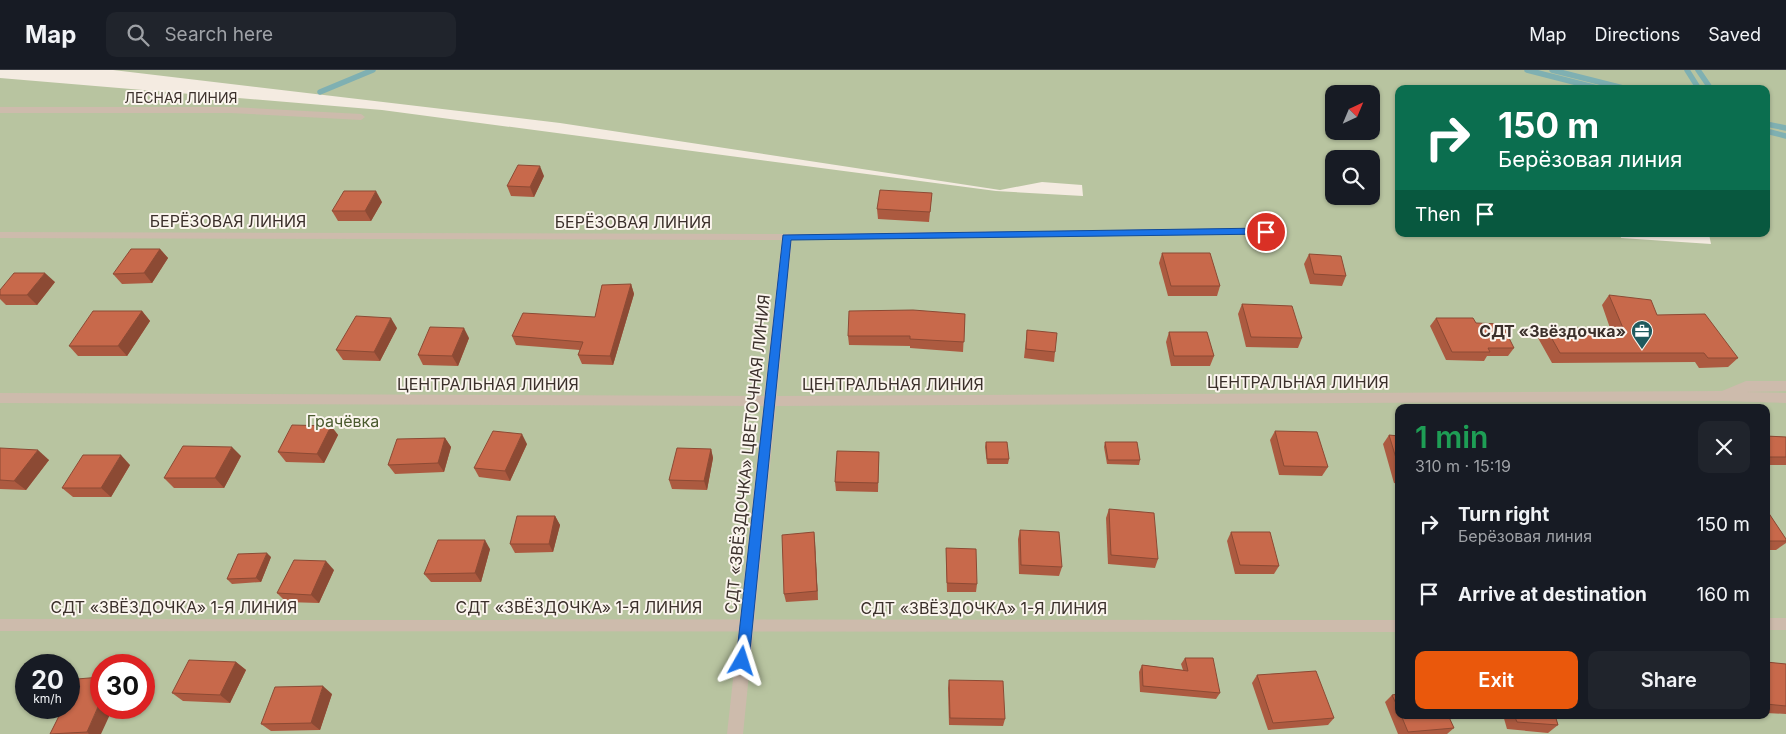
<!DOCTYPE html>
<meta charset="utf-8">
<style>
:root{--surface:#171b24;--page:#20242c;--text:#f1f3f6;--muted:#9ea1a6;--line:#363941;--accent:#ea580c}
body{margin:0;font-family:Inter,sans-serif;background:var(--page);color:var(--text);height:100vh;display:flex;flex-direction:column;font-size:19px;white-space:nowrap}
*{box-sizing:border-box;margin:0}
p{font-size:16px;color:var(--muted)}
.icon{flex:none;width:28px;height:28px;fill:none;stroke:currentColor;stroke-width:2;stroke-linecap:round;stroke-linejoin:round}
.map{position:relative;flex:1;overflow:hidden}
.panel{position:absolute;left:1395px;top:334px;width:375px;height:315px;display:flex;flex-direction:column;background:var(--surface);border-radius:10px;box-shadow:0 1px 4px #0004}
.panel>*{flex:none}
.banner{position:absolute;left:1395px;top:15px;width:375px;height:152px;border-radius:10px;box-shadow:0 1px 4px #0004;background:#0b6e4f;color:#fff;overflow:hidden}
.needle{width:32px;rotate:44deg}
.fabs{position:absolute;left:1325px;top:15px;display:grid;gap:10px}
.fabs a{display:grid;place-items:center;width:55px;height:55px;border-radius:10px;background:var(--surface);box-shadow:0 1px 4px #0004;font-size:25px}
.speed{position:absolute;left:15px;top:584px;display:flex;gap:10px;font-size:25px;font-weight:700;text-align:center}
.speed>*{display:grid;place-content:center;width:65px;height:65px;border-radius:50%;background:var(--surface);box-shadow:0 1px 4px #0004;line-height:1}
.speed small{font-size:12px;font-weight:400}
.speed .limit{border:8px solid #d22;background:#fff;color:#111}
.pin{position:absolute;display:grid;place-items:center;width:42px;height:42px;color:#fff;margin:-21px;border:2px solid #fff;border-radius:50%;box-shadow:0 1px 5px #0007}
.me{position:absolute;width:55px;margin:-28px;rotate:6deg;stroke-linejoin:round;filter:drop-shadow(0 0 4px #0008)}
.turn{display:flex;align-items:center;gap:18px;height:105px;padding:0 20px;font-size:22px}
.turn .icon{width:65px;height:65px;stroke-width:2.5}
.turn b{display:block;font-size:35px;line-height:42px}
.then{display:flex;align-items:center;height:48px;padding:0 20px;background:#0003;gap:10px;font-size:19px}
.round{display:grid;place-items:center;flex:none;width:52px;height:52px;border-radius:10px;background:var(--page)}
.headline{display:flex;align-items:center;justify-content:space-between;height:85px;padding:0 20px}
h1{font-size:30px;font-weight:600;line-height:38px;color:#1e9e55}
.action{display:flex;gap:10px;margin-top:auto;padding:10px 20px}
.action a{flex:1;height:58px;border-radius:10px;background:var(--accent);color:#fff;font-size:20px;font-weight:600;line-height:58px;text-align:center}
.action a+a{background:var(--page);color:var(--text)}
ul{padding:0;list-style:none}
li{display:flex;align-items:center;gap:15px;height:70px;padding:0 20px}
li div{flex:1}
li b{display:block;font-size:19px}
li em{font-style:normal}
header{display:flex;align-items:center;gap:30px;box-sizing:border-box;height:70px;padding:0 25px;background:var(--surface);border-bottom:1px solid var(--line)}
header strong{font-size:24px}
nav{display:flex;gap:28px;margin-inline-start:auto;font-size:18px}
.search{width:350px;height:45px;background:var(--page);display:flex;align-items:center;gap:12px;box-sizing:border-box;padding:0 18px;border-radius:10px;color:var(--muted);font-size:19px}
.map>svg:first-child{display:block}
.green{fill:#b8c4a0;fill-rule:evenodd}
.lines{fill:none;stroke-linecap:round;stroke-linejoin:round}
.stream{stroke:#7fb0b2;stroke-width:5.5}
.service{fill:#cdbbac;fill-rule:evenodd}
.minor{fill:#cdbbac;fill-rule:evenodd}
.wall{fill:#ac5a40}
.shaded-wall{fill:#8c4a34}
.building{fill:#c8694b;stroke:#8c4a34}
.route{fill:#1a73e8;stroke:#114b97}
.labels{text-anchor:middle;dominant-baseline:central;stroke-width:4;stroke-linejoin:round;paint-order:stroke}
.far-street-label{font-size:14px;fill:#3b302b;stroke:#fbf5ee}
.street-label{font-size:16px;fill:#3b302b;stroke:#fbf5ee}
.poi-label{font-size:16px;font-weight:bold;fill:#3b302b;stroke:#fbf5ee;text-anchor:end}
.park-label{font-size:16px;fill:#4a5a2e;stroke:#fbf5ee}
</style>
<header>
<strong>Map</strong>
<div class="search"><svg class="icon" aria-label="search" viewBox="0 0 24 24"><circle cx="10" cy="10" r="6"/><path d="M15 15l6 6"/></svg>Search here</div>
<nav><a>Map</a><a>Directions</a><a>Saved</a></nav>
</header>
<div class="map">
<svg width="1786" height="664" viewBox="0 0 1786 664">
<rect width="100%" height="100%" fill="#f4ebe1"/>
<path class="green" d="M113,0H1786V664H0V8L382,40L996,121L1083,126L1082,115L1042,112L1000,120L560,53ZM1399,19H1766V164H1709L1711,174L1621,168L1620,164H1399ZM1334,24H1371V61H1334ZM1334,89H1371V126H1334ZM1399,338H1766V645H1399ZM26,595H69V638H26ZM101,595H144V638H101Z"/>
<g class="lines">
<g class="stream">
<polyline points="1527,0 1601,19"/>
<polyline points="1552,0 1627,19"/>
<polyline points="1687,0 1699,19"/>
<polyline points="1698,0 1711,19"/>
<polyline points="320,22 373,0"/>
<polyline points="1766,54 1786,58"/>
<polyline points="1766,61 1786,66"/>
</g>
<g class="service">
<polygon points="0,37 231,37 361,44 365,47 361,50 231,43 0,43"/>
<polygon points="1266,158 1271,161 1269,163 787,170 0,168 0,162 787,164"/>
<rect x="1766" y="548" width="20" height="12"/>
<polygon points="0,549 1399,550 1399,562 0,561"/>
</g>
<polygon class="minor" points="787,163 792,167 777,326 1722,321 1746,311 1786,311 1786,321 1745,322 1786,323 1786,333 1723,331 776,336 743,664 727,664 763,336 0,333 0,323 764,326 782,167"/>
</g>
<g class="wall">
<polygon points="544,106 534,127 511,126 507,116"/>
<polygon points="932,123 929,152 878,149 877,139"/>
<polygon points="382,132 371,151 338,151 332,141"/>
<polygon points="160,179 168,188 152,213 122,214 113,204"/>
<polygon points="1162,183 1220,216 1217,226 1168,226 1159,193"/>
<polygon points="1309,184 1346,206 1342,216 1310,214 1304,194"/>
<polygon points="55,212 37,235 6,235 0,229 0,220"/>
<polygon points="631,214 634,224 613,295 582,294 578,285 580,280 516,275 512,266 595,247"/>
<polygon points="1609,225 1657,245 1738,288 1728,297 1699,298 1695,292 1552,293 1538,268 1546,258 1610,258 1602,235"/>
<polygon points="1242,234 1302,268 1298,278 1246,277 1238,244"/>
<polygon points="142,241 150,251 127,286 78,286 69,276"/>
<polygon points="965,244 963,282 910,278 910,276 849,275 848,266"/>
<polygon points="1436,248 1476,253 1514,278 1508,286 1487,286 1484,291 1446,290 1430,256"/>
<polygon points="397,258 380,291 343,290 336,280"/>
<polygon points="1027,260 1055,282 1054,292 1024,288"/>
<polygon points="1169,262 1214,286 1210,296 1171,296 1166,272"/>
<polygon points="469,268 458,296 423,295 418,285"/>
<polygon points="331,356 338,365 324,393 286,392 278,382"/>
<polygon points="1275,361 1328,397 1322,406 1279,405 1270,370"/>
<polygon points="1389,365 1399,366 1399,414 1394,413 1383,374"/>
<polygon points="1766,366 1786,367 1786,395 1766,395"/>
<polygon points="445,368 451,377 444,402 395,404 388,395"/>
<polygon points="986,372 1009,389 1008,394 987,394 985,377"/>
<polygon points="1105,372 1140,390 1139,395 1107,394 1104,377"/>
<polygon points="527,374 510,411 479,407 474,398"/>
<polygon points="0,378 49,390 26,420 0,419"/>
<polygon points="711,379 713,388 707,420 672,419 669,410"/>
<polygon points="879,382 878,422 836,421 835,412"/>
<polygon points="241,386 224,418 174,418 164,408"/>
<polygon points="130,395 111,427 73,427 62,418"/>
<polygon points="1109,439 1158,489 1155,498 1108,494 1106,448"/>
<polygon points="1766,439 1786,469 1786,473 1776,480 1766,480"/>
<polygon points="555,446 560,455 553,482 515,483 510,474"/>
<polygon points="1020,460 1062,497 1059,506 1019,504 1018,469"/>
<polygon points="814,462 818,530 786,532 784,524"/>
<polygon points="1231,462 1279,496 1274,504 1235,504 1227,471"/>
<polygon points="946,478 977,514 976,522 947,522 946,487"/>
<polygon points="490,479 481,512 431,512 424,504"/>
<polygon points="271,487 261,512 232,514 227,509"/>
<polygon points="334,500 319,533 286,532 277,523"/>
<polygon points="1185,588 1220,623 1216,629 1140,622 1139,602 1142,595 1183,600 1181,594"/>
<polygon points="236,592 246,600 230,633 183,631 172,623"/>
<polygon points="1766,592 1786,594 1786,644 1766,643"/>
<polygon points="1257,605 1334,648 1328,655 1268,660 1252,613"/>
<polygon points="949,610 1005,649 1003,656 949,655 948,618"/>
<polygon points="332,624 320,660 271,661 261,654"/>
<polygon points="1399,624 1399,645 1448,645 1454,658 1447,664 1398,664 1385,632 1392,625"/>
<polygon points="63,638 101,664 50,664"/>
<polygon points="1503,645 1555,645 1558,655 1548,663 1507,659"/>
</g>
<g class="shaded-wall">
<polygon points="540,96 544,106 534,127 530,117"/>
<polygon points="376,121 382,132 371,151 365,141"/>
<polygon points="160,179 168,188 152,213 144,203"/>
<polygon points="45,203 55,212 37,235 27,225"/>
<polygon points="631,214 634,224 613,295 610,286"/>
<polygon points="142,241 150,251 127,286 118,276"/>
<polygon points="391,248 397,258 380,291 374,282"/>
<polygon points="464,258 469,268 458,296 452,286"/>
<polygon points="331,356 338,365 324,393 317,384"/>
<polygon points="522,364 527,374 510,411 505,401"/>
<polygon points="445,368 451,377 444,402 438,393"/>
<polygon points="232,377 241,386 224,418 215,408"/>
<polygon points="711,379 713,388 707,420 704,411"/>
<polygon points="38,380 49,390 26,420 14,411"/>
<polygon points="121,385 130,395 111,427 101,418"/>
<polygon points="555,446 560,455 553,482 549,474"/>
<polygon points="814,462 815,471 818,530 817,521"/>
<polygon points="485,470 490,479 481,512 475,503"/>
<polygon points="267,483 271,487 261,512 256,508"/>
<polygon points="326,491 334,500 319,533 311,525"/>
<polygon points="236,592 246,600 230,633 220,625"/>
<polygon points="323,616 332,624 320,660 311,653"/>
<polygon points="101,630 101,638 113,638 101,664 89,664 87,662"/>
</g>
<g class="building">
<polygon points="518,95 540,96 530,117 507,116"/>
<polygon points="880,120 932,123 930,142 877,139"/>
<polygon points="344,121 376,121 365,141 332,141"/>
<polygon points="131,179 160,179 144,203 113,204"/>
<polygon points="1162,183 1210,183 1220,216 1171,216"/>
<polygon points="1309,184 1341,186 1346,206 1314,204"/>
<polygon points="14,203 45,203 27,225 0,225 0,220"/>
<polygon points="631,214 610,286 578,285 583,272 512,266 523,243 595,247 602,215"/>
<polygon points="1609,225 1651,230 1657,245 1705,244 1738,288 1708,288 1704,283 1560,283 1546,258 1623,258"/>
<polygon points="1242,234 1292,236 1302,268 1251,267"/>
<polygon points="913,240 965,244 964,272 910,269 910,266 848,266 849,241"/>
<polygon points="93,241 142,241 118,276 69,276"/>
<polygon points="356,246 391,248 374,282 336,280"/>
<polygon points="1436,248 1473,248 1476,253 1502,254 1514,278 1488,278 1490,282 1452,282"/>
<polygon points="430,257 464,258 452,286 418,285"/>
<polygon points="1027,260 1057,263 1055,282 1026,279"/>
<polygon points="1169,262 1207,262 1214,286 1174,286"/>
<polygon points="292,355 331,356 317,384 278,382"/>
<polygon points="493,361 522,364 505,401 474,398"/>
<polygon points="1275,361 1317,362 1328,397 1284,396"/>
<polygon points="1389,365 1399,366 1399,398"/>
<polygon points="1766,366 1786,367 1786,387 1766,387"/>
<polygon points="445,368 438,393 388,395 397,369"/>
<polygon points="986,372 1007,372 1009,389 987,389"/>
<polygon points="1105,372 1137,372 1140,390 1108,390"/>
<polygon points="183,376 232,377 215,408 164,408"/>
<polygon points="0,378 38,380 14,411 0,410"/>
<polygon points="677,378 711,379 704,411 669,410"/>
<polygon points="837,381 879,382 878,413 835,412"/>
<polygon points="83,385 121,385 101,418 62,418"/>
<polygon points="1109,439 1154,443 1158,489 1111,485"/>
<polygon points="1766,439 1786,469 1786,471 1766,471"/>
<polygon points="517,446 555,446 549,474 510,474"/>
<polygon points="1020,460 1059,462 1062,497 1021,495"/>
<polygon points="814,462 817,521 784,524 782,465"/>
<polygon points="1231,462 1270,462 1279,496 1240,495"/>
<polygon points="438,470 485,470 475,503 424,504"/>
<polygon points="946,478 976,479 977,514 947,513"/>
<polygon points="267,483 256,508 227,509 238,484"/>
<polygon points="294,490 326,491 311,525 277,523"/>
<polygon points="1185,588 1213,588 1220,623 1143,616 1142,595 1188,601"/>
<polygon points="189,590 236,592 220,625 172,623"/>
<polygon points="1766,592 1786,594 1786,636 1766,634"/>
<polygon points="1316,601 1334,648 1273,653 1257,605"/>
<polygon points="101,607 101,630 87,662 50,664 63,638 69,638 69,626 77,609"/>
<polygon points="949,610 1003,611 1005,649 950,648"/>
<polygon points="323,616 311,653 261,654 275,617"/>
<polygon points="1399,624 1399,640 1392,625"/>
<polygon points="1401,645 1448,645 1454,658 1408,662"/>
<polygon points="1514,645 1555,645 1558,655 1517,652"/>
</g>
<polygon class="route" points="1266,158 1271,162 1269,164 791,170 749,591 747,596 742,598 738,596 736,591 783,165"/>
<defs>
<g id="office-pin" transform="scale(1.125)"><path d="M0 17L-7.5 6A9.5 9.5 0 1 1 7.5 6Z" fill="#1f5a5e" stroke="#fbf5ee"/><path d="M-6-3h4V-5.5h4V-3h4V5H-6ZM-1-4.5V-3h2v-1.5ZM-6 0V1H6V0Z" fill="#fff"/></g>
</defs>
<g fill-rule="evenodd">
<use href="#office-pin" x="1642" y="261"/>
</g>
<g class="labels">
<g class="far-street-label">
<text x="181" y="27">ЛЕСНАЯ ЛИНИЯ</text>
</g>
<g class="street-label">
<text x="228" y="151">БЕРЁЗОВАЯ ЛИНИЯ</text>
<text x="633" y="152">БЕРЁЗОВАЯ ЛИНИЯ</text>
<text x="1298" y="312">ЦЕНТРАЛЬНАЯ ЛИНИЯ</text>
<text x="488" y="314">ЦЕНТРАЛЬНАЯ ЛИНИЯ</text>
<text x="893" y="314">ЦЕНТРАЛЬНАЯ ЛИНИЯ</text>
<text transform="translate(747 384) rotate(-84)">СДТ «ЗВЁЗДОЧКА» ЦВЕТОЧНАЯ ЛИНИЯ</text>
<text x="174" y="537">СДТ «ЗВЁЗДОЧКА» 1-Я ЛИНИЯ</text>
<text x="579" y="537">СДТ «ЗВЁЗДОЧКА» 1-Я ЛИНИЯ</text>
<text x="984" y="538">СДТ «ЗВЁЗДОЧКА» 1-Я ЛИНИЯ</text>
</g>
<g class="poi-label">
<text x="1626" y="261">СДТ «Звёздочка»</text>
</g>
<g class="park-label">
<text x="343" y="351">Грачёвка</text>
</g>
</g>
</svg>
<div class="fabs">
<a><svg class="needle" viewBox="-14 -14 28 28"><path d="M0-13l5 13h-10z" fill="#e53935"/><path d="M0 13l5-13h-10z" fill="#9ea1a6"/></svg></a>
<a><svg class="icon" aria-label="search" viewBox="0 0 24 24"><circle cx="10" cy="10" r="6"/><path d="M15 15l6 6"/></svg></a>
</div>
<div class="speed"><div>20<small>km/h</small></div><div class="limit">30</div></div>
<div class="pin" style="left:1266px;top:162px;background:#d93025"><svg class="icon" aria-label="arrive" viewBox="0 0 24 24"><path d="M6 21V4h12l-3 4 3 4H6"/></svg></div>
<svg class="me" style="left:742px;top:591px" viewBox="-20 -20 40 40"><path d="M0-17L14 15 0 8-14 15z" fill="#1a73e8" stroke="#fff" stroke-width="4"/></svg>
<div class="banner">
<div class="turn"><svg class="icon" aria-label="right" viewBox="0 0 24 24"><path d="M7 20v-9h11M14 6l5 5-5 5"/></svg><div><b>150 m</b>Берёзовая линия</div></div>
<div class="then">Then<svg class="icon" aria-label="arrive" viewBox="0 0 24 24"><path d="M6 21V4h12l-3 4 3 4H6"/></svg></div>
</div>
<section class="panel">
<div class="headline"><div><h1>1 min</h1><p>310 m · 15:19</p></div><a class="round"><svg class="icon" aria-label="close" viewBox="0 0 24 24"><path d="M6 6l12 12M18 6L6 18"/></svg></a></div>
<ul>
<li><svg class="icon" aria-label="right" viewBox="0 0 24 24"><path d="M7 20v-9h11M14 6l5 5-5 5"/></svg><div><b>Turn right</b><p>Берёзовая линия</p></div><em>150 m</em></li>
<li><svg class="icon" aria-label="arrive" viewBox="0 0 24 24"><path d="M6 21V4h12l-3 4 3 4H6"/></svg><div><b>Arrive at destination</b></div><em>160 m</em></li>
</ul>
<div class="action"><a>Exit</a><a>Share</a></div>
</section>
</div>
